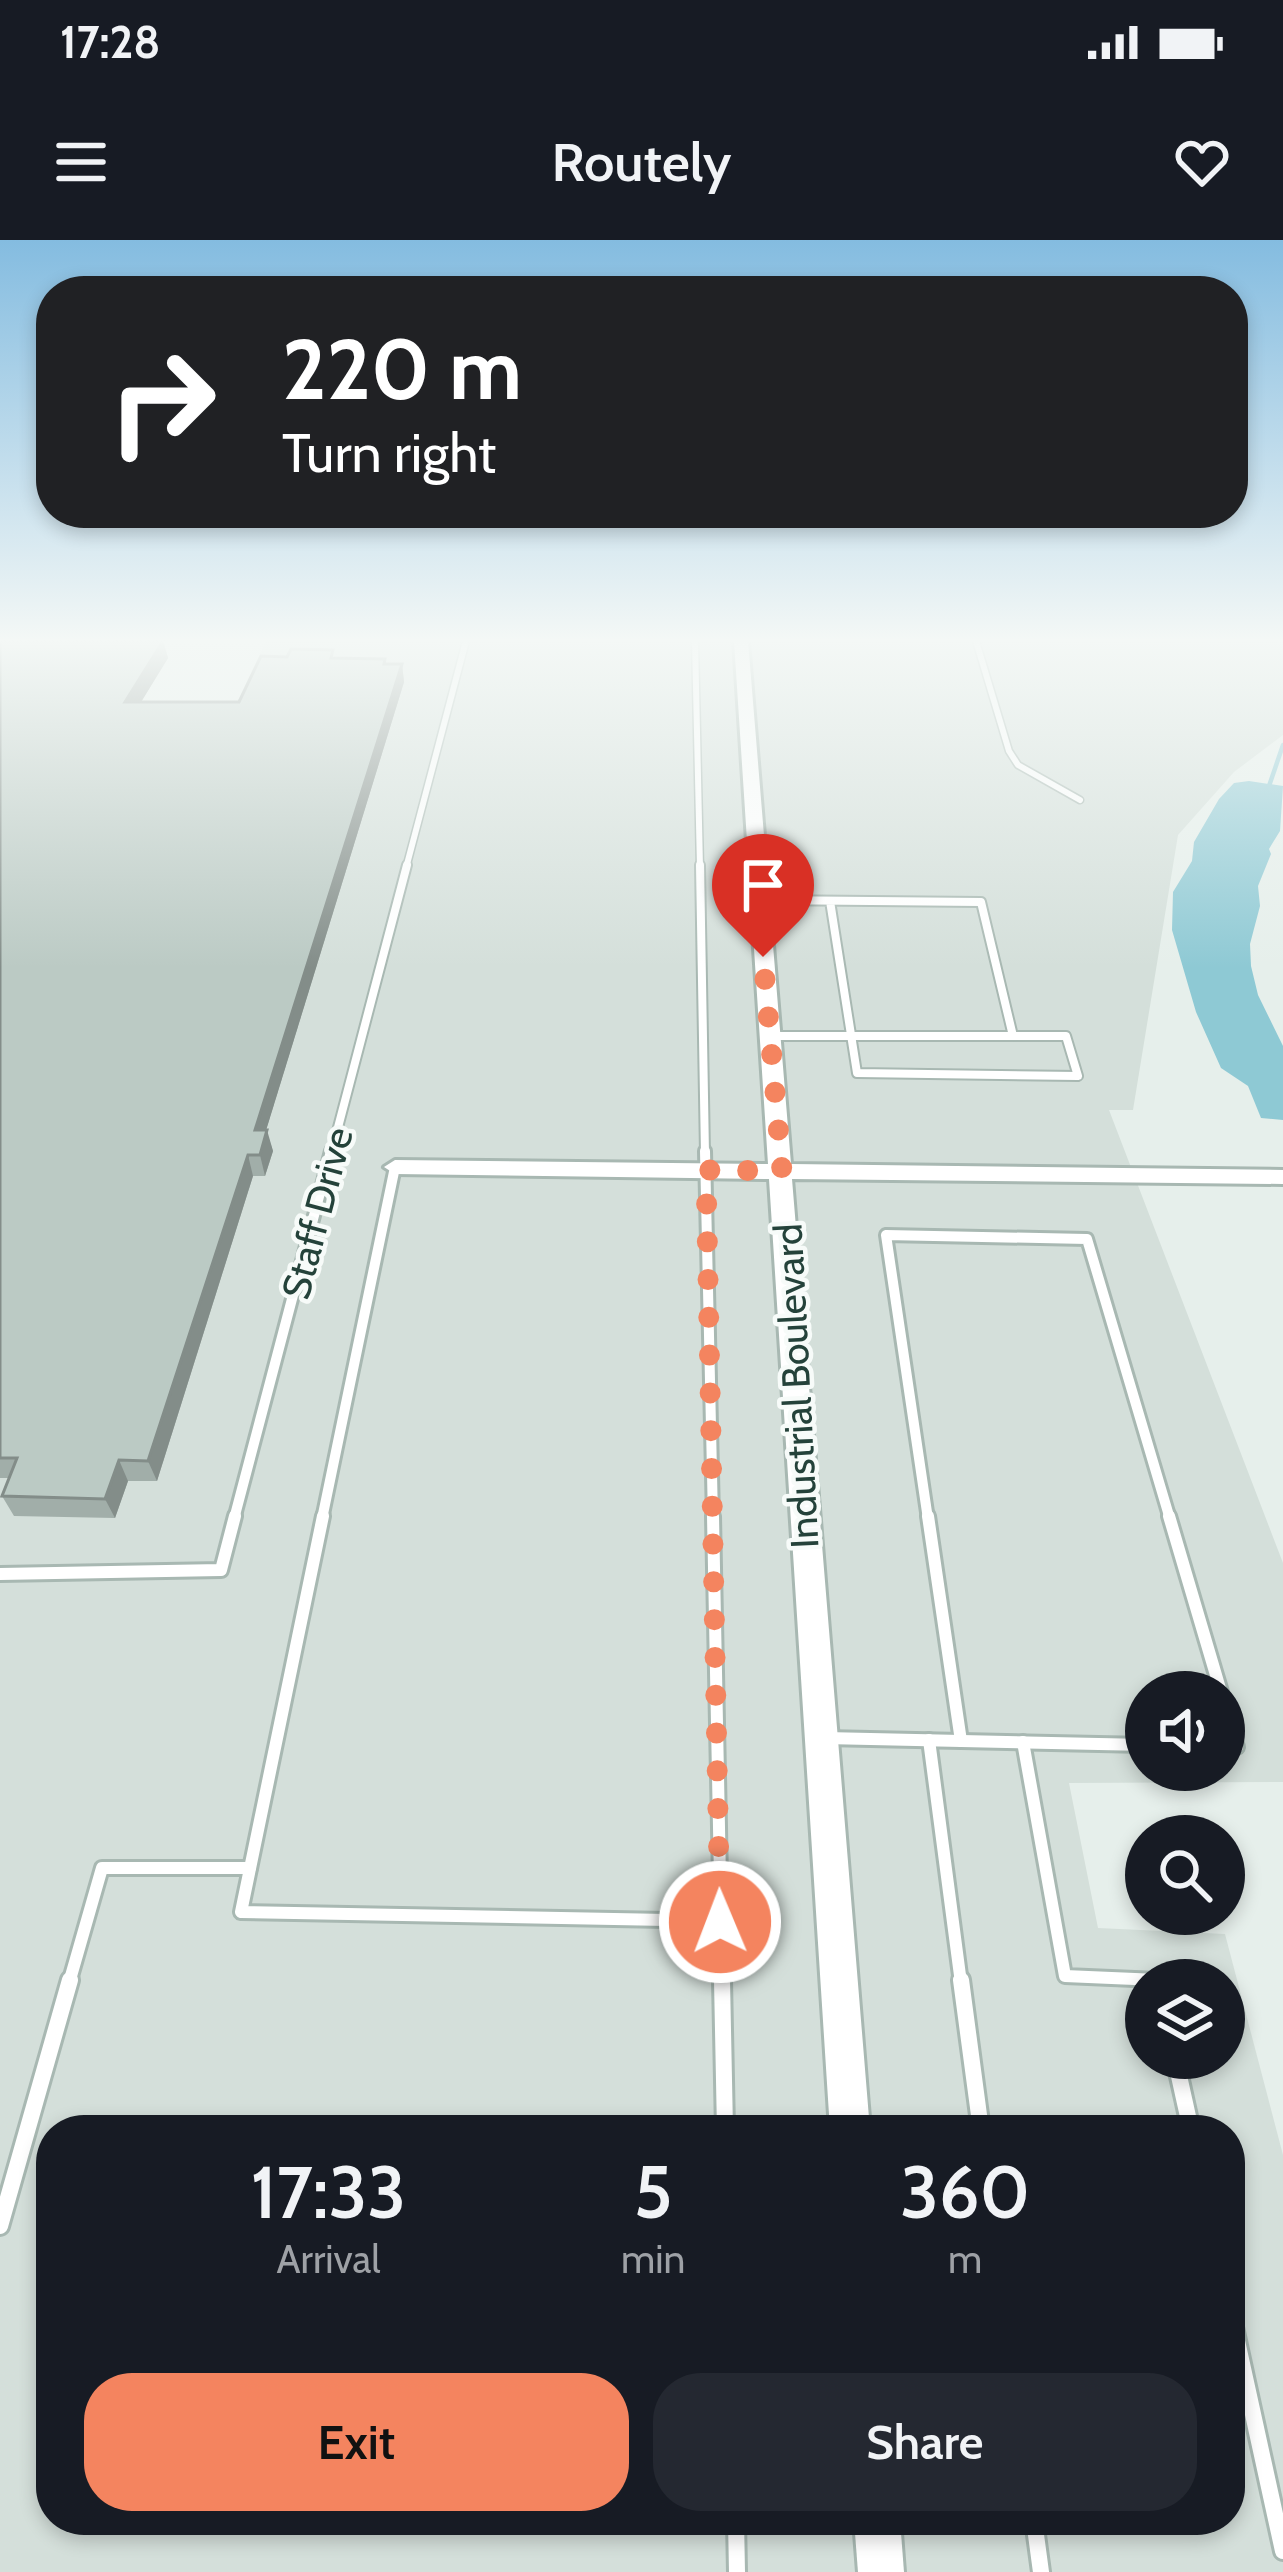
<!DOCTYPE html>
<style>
:root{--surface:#171b24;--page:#242831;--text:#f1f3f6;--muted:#9ea1a6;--accent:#f4845f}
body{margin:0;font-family:Cabin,sans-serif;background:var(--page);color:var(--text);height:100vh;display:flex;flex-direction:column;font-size:45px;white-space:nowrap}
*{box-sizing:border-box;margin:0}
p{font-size:39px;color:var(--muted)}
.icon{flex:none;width:66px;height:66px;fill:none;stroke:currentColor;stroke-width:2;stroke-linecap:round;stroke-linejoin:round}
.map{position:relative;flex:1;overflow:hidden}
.panel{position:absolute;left:36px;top:1875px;width:1209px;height:420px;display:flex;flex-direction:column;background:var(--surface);border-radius:48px;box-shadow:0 6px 18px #0003}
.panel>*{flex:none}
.guide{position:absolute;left:36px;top:36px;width:1212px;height:252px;border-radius:48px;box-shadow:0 6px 18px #0003;background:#202124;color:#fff;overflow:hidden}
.fabs{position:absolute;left:1125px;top:1431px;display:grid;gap:24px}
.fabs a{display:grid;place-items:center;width:120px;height:120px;border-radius:50%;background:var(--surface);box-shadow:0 6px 18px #0003;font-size:60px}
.pin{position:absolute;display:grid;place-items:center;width:102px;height:102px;color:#fff;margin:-123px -51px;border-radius:50% 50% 50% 0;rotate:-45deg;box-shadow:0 0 12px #0007}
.pin .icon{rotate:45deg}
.me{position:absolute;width:132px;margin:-66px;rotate:359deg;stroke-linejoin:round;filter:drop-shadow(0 0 9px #0008)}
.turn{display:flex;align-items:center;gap:42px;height:252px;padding:0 48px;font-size:54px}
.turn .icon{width:156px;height:156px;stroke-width:2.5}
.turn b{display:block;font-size:84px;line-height:102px}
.eta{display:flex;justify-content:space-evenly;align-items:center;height:204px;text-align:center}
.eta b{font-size:72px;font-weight:600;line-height:84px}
.primary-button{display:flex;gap:24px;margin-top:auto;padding:24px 48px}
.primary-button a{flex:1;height:138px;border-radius:48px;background:var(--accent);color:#111;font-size:48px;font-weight:600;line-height:138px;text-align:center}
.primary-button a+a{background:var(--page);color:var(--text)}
.status{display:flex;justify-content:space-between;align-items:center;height:84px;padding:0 60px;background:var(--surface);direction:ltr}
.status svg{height:33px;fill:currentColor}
header{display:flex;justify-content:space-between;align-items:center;height:156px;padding:0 48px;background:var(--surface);font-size:54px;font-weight:600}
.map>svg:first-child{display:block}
.built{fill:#d4dfda;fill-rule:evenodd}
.water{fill:#8ec9d4}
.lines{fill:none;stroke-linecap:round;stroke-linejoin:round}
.stream{stroke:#8ec9d4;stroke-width:4.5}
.service-far4-casing{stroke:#a8b8b2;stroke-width:9}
.service-far3-casing{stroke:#a8b8b2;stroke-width:12}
.service-far2-casing{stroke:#a8b8b2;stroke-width:16}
.service-far1-casing{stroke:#a8b8b2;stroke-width:18}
.service-casing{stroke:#a8b8b2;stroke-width:22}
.tertiary-casing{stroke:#a8b8b2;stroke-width:6}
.service-far4{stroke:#fff;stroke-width:6}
.service-far3{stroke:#fff;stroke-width:8}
.service-far2{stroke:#fff;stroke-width:10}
.service-far1{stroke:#fff;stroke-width:12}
.service{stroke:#fff;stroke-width:16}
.tertiary{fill:#fff;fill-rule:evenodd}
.wall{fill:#a1aea9}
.shaded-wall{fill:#838d89}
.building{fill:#bbcac4;stroke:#838d89;stroke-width:3}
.route{stroke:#f4845f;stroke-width:21;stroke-dasharray:0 37.8}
.labels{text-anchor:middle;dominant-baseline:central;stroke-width:9;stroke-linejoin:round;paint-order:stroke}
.street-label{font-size:39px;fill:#24423a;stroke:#f7fbf9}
</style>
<div class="status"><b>17:28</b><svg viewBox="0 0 49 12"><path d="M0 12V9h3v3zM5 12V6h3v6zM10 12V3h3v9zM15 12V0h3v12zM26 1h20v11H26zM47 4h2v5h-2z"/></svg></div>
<header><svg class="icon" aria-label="menu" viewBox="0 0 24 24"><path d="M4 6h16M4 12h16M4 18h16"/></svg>Routely<svg class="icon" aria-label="heart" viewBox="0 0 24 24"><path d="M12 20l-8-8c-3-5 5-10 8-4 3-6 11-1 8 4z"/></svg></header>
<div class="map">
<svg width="1283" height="2332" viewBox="0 0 1283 2332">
<rect width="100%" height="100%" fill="#e6efeb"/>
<path class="built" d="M266,401H1283V495L1234,532L1178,595L1133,870H1109L1283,1323V1542L1069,1543L1098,1688L1225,1694L1283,1915V2332H0V965ZM1146,1452H1224V1530H1146ZM1146,1740H1224V1818H1146ZM51,1890H1230V2280H51Z"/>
<polygon class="water" points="1249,541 1283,546 1280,591 1269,609 1271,614 1258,646 1260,666 1250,704 1251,726 1258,755 1283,806 1283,880 1261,878 1248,846 1221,828 1196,772 1172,690 1173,652 1192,621 1194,602 1219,559 1234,543"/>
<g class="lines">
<polyline class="stream" points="1268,549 1283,505"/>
<g class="service-far4-casing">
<g id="service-far4">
<polyline points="695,401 700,628"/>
<polyline points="976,401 1009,511 1018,525 1080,560"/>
<polyline points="406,628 466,401"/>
</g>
</g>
<g class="service-far3-casing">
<g id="service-far3">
<polyline points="700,625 705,914"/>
<polyline points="758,660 981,662 1013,796 1066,796 1078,836 857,833 830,661"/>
<polyline points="770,796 1013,796"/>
<polyline points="331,914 407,625"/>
</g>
</g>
<g class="service-far2-casing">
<g id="service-far2">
<polyline points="705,911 713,1279"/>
<polyline points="234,1279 331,911"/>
<polyline points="322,1279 395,927"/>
<polyline points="928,1279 886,995 1087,999 1170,1279"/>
</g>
</g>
<g class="service-far1-casing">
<g id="service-far1">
<polyline points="323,1276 241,1672 720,1681"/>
<polyline points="713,1276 722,1743"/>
<polyline points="928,1276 961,1501"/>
<polyline points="1169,1276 1221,1452"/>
<polyline points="0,1334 221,1330 235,1276"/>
<polyline points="1224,1464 1237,1507 1224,1506"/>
<polyline points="825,1498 1146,1505"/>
<polyline points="929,1500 961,1743"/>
<polyline points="1023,1502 1065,1736 1158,1740"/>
<polyline points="69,1743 102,1628 250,1628"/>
</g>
</g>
<g class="service-casing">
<g id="service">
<polyline points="722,1740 725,1890"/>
<polyline points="961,1740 981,1890"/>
<polyline points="1175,1818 1191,1890"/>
<polyline points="0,1986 70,1740"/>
<polyline points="1230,2069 1283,2311"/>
<polyline points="736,2280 737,2332"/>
<polyline points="1034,2280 1041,2332"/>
</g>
</g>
<g class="tertiary-casing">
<g id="tertiary">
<polygon points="734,401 748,401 791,924 1283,930 1283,944 792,939 870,1890 830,1890 769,939 395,934 384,927 395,920 768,924"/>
<polygon points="854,2280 900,2280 904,2332 858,2332"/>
</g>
</g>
<use href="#service-far4" class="service-far4"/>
<use href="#service-far3" class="service-far3"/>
<use href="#service-far2" class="service-far2"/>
<use href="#service-far1" class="service-far1"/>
<use href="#service" class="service"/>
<use href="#tertiary" class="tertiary"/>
</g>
<polygon class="wall" points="0,401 163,401 168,418 141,462 239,462 334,418 385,419 386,424 402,424 404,442 266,890 273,911 265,936 253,936 157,1241 128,1241 115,1278 14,1276 2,1256 9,1238 0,1238"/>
<g class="shaded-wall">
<polygon points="163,401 168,418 130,480 125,462"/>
<polygon points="402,424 404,442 260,910 255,890"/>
<polygon points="267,890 273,911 265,936 260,915"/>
<polygon points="248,915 253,936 157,1241 148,1221"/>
<polygon points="119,1220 128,1241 115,1278 105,1259"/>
</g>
<polygon class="building" points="0,401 163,401 125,462 239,462 261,416 287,417 291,409 333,410 331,418 385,419 384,424 402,424 255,890 267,890 260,915 248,915 148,1221 119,1220 105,1259 2,1256 17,1218 0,1218"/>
<linearGradient id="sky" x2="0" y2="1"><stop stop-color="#84bce0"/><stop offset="0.55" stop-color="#f4f8f6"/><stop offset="1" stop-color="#f4f8f6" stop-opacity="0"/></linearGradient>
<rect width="1283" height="728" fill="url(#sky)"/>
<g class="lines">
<polyline class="route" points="720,1682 706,930 782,931 763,717"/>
</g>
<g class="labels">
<g class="street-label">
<text transform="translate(317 973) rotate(-75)">Staff Drive</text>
<text transform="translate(796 1146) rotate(-93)">Industrial Boulevard</text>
</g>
</g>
</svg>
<div class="fabs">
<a><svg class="icon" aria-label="sound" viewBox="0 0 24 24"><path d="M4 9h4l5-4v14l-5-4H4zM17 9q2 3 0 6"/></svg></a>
<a><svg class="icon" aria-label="search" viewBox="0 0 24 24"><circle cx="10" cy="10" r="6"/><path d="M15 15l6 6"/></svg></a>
<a><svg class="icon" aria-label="layers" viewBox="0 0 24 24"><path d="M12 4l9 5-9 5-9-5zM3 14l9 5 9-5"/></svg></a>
</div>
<div class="pin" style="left:763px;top:717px;background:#d93025"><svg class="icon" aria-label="arrive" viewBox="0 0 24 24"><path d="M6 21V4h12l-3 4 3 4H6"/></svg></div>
<svg class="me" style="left:720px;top:1682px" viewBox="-20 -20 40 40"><circle r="17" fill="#f4845f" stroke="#fff" stroke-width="3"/><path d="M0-11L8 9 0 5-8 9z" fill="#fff"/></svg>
<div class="guide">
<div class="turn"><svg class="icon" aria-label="right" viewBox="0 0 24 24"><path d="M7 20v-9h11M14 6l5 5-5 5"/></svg><div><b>220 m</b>Turn right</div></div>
</div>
<section class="panel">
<div class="eta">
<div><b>17:33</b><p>Arrival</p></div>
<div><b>5</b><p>min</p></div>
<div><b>360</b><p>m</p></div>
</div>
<div class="primary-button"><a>Exit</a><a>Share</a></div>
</section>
</div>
